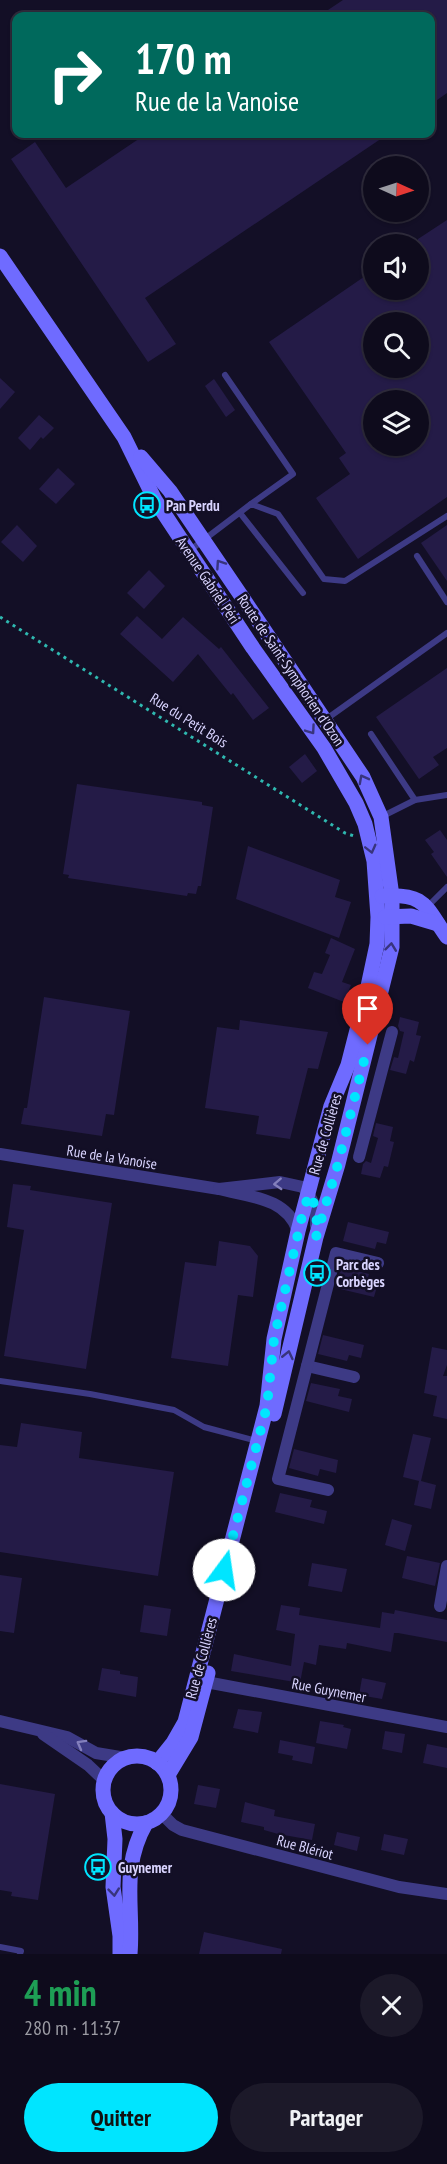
<!DOCTYPE html>
<html lang="fr">
<meta charset="utf-8">
<style>
:root{--surface:#0e0b1c;--page:#1c1929;--text:#f1f3f6;--muted:#9b9ba3;--line:#2e2b3b;--accent:#00e5ff}
body{margin:0;font-family:"PT Sans Narrow",sans-serif;background:var(--page);color:var(--text);height:100vh;display:flex;flex-direction:column;font-size:22px;white-space:nowrap}
*{box-sizing:border-box;margin:0}
p{font-size:20px;color:var(--muted)}
.icon{flex:none;width:33px;height:33px;fill:none;stroke:currentColor;stroke-width:2;stroke-linecap:round;stroke-linejoin:round}
.map{position:relative;height:1954px;overflow:hidden}
.panel{display:flex;flex-direction:column;background:var(--surface);flex:1}
.panel>*{flex:none}
.guide{position:absolute;left:12px;top:12px;width:423px;height:126px;border-radius:12px;box-shadow:0 2px 4px #0004,0 0 0 2px var(--line);background:#00695c;color:#fff;overflow:hidden}
.needle{width:39px;rotate:93deg}
.controls{position:absolute;left:363px;top:156px;display:grid;gap:12px}
.controls a{display:grid;place-items:center;width:66px;height:66px;border-radius:50%;background:var(--surface);box-shadow:0 2px 4px #0004,0 0 0 2px var(--line);font-size:30px}
.pin{position:absolute;display:grid;place-items:center;width:51px;height:51px;color:#fff;margin:-62px -26px;border-radius:50% 50% 50% 0;rotate:-45deg;box-shadow:0 0 6px #0007}
.pin .icon{rotate:45deg}
.me{position:absolute;width:66px;margin:-33px;rotate:14deg;stroke-linejoin:round;filter:drop-shadow(0 0 4px #0008)}
.turn{display:flex;align-items:center;gap:21px;height:126px;padding:0 24px;font-size:27px}
.turn .icon{width:78px;height:78px;stroke-width:2.5}
.turn b{display:block;font-size:42px;line-height:51px}
.round{display:grid;place-items:center;flex:none;width:63px;height:63px;border-radius:32px;background:var(--page)}
.headline{display:flex;align-items:center;justify-content:space-between;height:102px;padding:0 24px}
h1{font-size:36px;font-weight:700;line-height:45px;color:#1e9e55}
.button{display:flex;gap:12px;margin-top:auto;padding:12px 24px}
.button a{flex:1;height:69px;border-radius:36px;background:var(--accent);color:#111;font-size:24px;font-weight:700;line-height:69px;text-align:center}
.button a+a{background:var(--page);color:var(--text)}
.map>svg:first-child{display:block}
.building{fill:#241b47;fill-rule:evenodd}
.lines{fill:none;stroke-linecap:round;stroke-linejoin:round}
.path{stroke:#2fb8b0;stroke-width:3;stroke-dasharray:3 4.5;stroke-linecap:butt}
.lane{stroke:#3d3a85;stroke-width:6}
.street{stroke:#3d3a85;stroke-width:12}
.secondary{stroke:#6f6bff;stroke-width:15}
.oneway{stroke:#38347d}
.oneway2{stroke:#837fbc}
.route{stroke:#00e5ff;stroke-width:10;stroke-dasharray:0 18}
.labels{text-anchor:middle;dominant-baseline:central;stroke-width:5;stroke-linejoin:round;paint-order:stroke}
.poi-label{font-size:15px;font-weight:bold;fill:#d9d4ff;stroke:#130f26;text-anchor:start}
.street-label{font-size:15px;fill:#d9d4ff;stroke:#130f26}
</style>
<div class="map">
<svg width="447" height="1954" viewBox="0 0 447 1954">
<rect width="100%" height="100%" fill="#130f26"/>
<g class="building">
<polygon points="343,0 447,0 447,93 430,105 430,16 319,16"/>
<polygon points="146,134 388,134 145,298 176,344 148,362 11,159 35,142 66,188"/>
<path d="M447,220V497L358,559L316,498L350,474L339,458L346,453L269,342L374,270V290H418V239ZM374,322H418V368H374ZM374,400H418V446H374Z"/>
<polygon points="0,378 15,392 0,409"/>
<polygon points="214,379 235,410 226,417 205,386"/>
<polygon points="39,415 54,428 43,439 41,437 30,450 18,438"/>
<polygon points="58,468 75,484 56,504 39,489"/>
<polygon points="17,525 37,546 23,562 1,542"/>
<polygon points="447,525 447,581 421,543"/>
<polygon points="149,570 165,586 144,609 127,593"/>
<polygon points="137,616 162,639 183,617 219,649 221,647 269,708 253,720 233,693 231,695 198,654 173,682 120,634"/>
<polygon points="447,668 447,748 433,757 439,765 419,779 376,717"/>
<polygon points="305,754 317,771 302,783 289,767"/>
<polygon points="77,784 202,802 202,805 213,807 201,886 198,886 196,894 188,893 187,896 68,878 69,875 63,874"/>
<polygon points="440,830 447,840 447,877 431,854 434,852 425,840"/>
<polygon points="248,846 340,880 335,897 351,902 339,938 236,899"/>
<polygon points="331,938 355,949 342,982 351,985 344,1002 308,988 314,972 322,974 330,955 325,953"/>
<polygon points="44,997 130,1011 114,1115 106,1114 102,1136 21,1124 24,1108 27,1108"/>
<polygon points="400,1017 419,1022 416,1035 421,1036 414,1062 410,1060 406,1074 390,1070 394,1057 398,1058 404,1032 400,1031 398,1026"/>
<polygon points="240,1020 328,1032 318,1069 308,1068 290,1139 256,1134 259,1116 205,1108 217,1027 239,1030"/>
<polygon points="376,1123 393,1127 390,1141 394,1142 388,1167 384,1166 380,1178 361,1174 363,1164 366,1161 371,1163 378,1138 373,1136"/>
<polygon points="13,1184 31,1186 30,1190 112,1203 86,1369 4,1356 24,1230 7,1227"/>
<polygon points="348,1222 389,1232 386,1244 377,1242 375,1249 343,1241"/>
<polygon points="219,1241 250,1246 258,1256 253,1297 238,1295 228,1366 171,1358 185,1262 216,1266"/>
<polygon points="341,1267 369,1274 367,1281 378,1283 374,1297 336,1288"/>
<polygon points="323,1335 364,1345 361,1358 349,1355 347,1361 318,1354"/>
<polygon points="432,1347 447,1350 447,1365 443,1376 447,1376 447,1419 433,1416 437,1396 424,1393"/>
<polygon points="311,1383 340,1389 338,1396 352,1399 349,1412 306,1401"/>
<polygon points="21,1423 82,1432 79,1458 174,1472 158,1576 0,1552 0,1445 17,1447"/>
<polygon points="413,1434 431,1438 421,1481 436,1485 431,1509 414,1505 419,1481 403,1477"/>
<polygon points="294,1449 338,1460 336,1473 320,1469 318,1476 289,1468"/>
<polygon points="280,1493 312,1500 310,1507 327,1511 324,1524 275,1512"/>
<polygon points="392,1519 412,1525 405,1551 385,1545"/>
<polygon points="407,1556 440,1563 435,1586 402,1578"/>
<polygon points="312,1563 347,1569 342,1592 308,1586"/>
<polygon points="0,1575 22,1578 14,1633 0,1631"/>
<polygon points="144,1605 171,1609 167,1636 140,1632"/>
<polygon points="281,1605 300,1608 299,1615 380,1628 382,1612 394,1614 395,1610 447,1620 447,1642 398,1633 394,1633 391,1652 347,1643 346,1649 319,1645 316,1665 304,1662 300,1683 231,1671 234,1654 291,1666 295,1634 276,1630"/>
<polygon points="102,1668 120,1671 120,1674 138,1677 136,1697 98,1690"/>
<polygon points="362,1678 386,1683 382,1699 359,1695"/>
<polygon points="238,1709 262,1712 258,1733 233,1728"/>
<polygon points="320,1721 344,1725 343,1727 351,1729 347,1749 316,1743"/>
<polygon points="385,1731 405,1734 402,1753 382,1749"/>
<polygon points="280,1740 315,1747 312,1764 292,1760 293,1756 278,1753"/>
<polygon points="427,1744 447,1748 447,1768 423,1763"/>
<polygon points="0,1784 55,1794 38,1900 11,1896 12,1892 0,1890"/>
<polygon points="198,1785 220,1789 216,1808 194,1804"/>
<polygon points="245,1802 275,1810 274,1816 315,1824 312,1840 278,1834 264,1830 264,1827 241,1822"/>
<polygon points="337,1832 360,1837 357,1851 334,1845"/>
<polygon points="384,1834 408,1839 404,1855 381,1850"/>
<polygon points="204,1932 282,1949 281,1954 199,1954"/>
</g>
<g class="lines">
<polyline class="path" points="0,617 345,833 354,836"/>
<g class="lane">
<polyline points="225,375 293,474 251,504"/>
<polyline points="240,513 303,593"/>
<polyline points="189,551 251,504 278,514 324,579 345,581 447,516"/>
<polyline points="417,556 447,602"/>
<polyline points="325,720 447,633"/>
<polyline points="371,734 415,800"/>
<polyline points="383,816 415,800 447,795"/>
<polyline points="428,906 447,887"/>
<polyline points="0,1381 90,1394 174,1410 204,1427 257,1441"/>
<polyline points="0,1947 21,1951 20,1954"/>
</g>
<g class="street">
<polyline points="0,1154 219,1189"/>
<polyline points="359,1157 392,1032"/>
<path d="M298,1231C286,1197 249,1197 219,1189L280,1182L303,1187C314,1200 317,1210 316,1226"/>
<polyline points="307,1366 354,1377"/>
<polyline points="328,1490 278,1479 336,1253 378,1263"/>
<polyline points="440,1606 447,1566"/>
<polyline points="206,1682 447,1727"/>
<polyline points="0,1721 67,1737 96,1753 126,1758"/>
<polyline points="43,1734 88,1765 105,1781"/>
<polyline points="162,1814 173,1825 182,1830 399,1887 447,1894"/>
</g>
<g class="secondary">
<polyline points="0,256 124,437 155,500 253,648 324,748 356,803 365,824 374,861 378,917 377,944 367,991 348,1065 331,1106 298,1231 274,1339 267,1406 185,1722 173,1743 157,1763"/>
<polyline points="141,457 170,491 242,597 363,777 381,817 392,896 392,947 338,1164 316,1237 274,1414"/>
<path d="M382,896C426,893 425,906 447,937"/>
<polyline points="385,917 411,916 438,924"/>
<circle cx="137" cy="1790" r="34"/>
<polyline points="168,1775 191,1737 208,1673"/>
<polyline points="112,1813 115,1839 113,1887 120,1936 120,1954"/>
<path d="M130,1954C134,1905 120,1869 146,1823"/>
</g>
</g>
<defs><path id="oneway-chevron" d="M-2-3.5L2.5 0L-2 3.5" fill="none" stroke-width="1.6" stroke-linecap="round" stroke-linejoin="round" transform="scale(1.5)"/></defs>
<g class="oneway">
<use href="#oneway-chevron" transform="translate(220 564) rotate(-124)"/>
<use href="#oneway-chevron" transform="translate(311 730) rotate(55)"/>
<use href="#oneway-chevron" transform="translate(363 779) rotate(-118)"/>
<use href="#oneway-chevron" transform="translate(371 849) rotate(76)"/>
<use href="#oneway-chevron" transform="translate(391 947) rotate(-83)"/>
<use href="#oneway-chevron" transform="translate(288 1355) rotate(-77)"/>
<use href="#oneway-chevron" transform="translate(114 1892) rotate(84)"/>
</g>
<g class="oneway2">
<use href="#oneway-chevron" transform="translate(278 1184) rotate(177)"/>
<use href="#oneway-chevron" transform="translate(81 1744) rotate(-151)"/>
</g>
<g class="lines">
<path class="route" d="M224,1570L267,1406L274,1339L303,1212L309,1194C318,1207 317,1221 316,1237L338,1164L368,1045"/>
</g>
<defs>
<g id="bus-ring" transform="scale(1.35)"><circle r="9.5" fill="#130f26" stroke="#00e5ff" stroke-width="1.5"/><path d="M-5-6H5V4H4V6H2V4H-2V6H-4V4H-5ZM-3.5-4V0h7V-4ZM-3.5 1.2v1.5H-2V1.2ZM2 1.2v1.5H3.5V1.2Z" fill="#00e5ff"/></g>
</defs>
<g fill-rule="evenodd">
<use href="#bus-ring" x="147" y="505"/>
<use href="#bus-ring" x="317" y="1273"/>
<use href="#bus-ring" x="98" y="1867"/>
</g>
<g class="labels">
<g class="poi-label">
<text x="166" y="505">Pan Perdu</text>
<text x="336" y="1264">Parc des<tspan x="336" dy="17">Corbèges</tspan></text>
<text x="118" y="1867">Guynemer</text>
</g>
<g class="street-label">
<text transform="translate(208 580) rotate(56)">Avenue Gabriel Péri</text>
<text transform="translate(291 670) rotate(56)">Route de Saint-Symphorien d'Ozon</text>
<text transform="translate(189 720) rotate(32)">Rue du Petit Bois</text>
<text transform="translate(325 1134) rotate(-74)">Rue de Collières</text>
<text transform="translate(112 1157) rotate(9)">Rue de la Vanoise</text>
<text transform="translate(201 1658) rotate(-75)">Rue de Collières</text>
<text transform="translate(329 1690) rotate(11)">Rue Guynemer</text>
<text transform="translate(305 1847) rotate(15)">Rue Blériot</text>
</g>
</g>
</svg>
<div class="controls">
<a><svg class="needle" viewBox="-14 -14 28 28"><path d="M0-13l5 13h-10z" fill="#e53935"/><path d="M0 13l5-13h-10z" fill="#9b9ba3"/></svg></a>
<a><svg class="icon" aria-label="sound" viewBox="0 0 24 24"><path d="M4 9h4l5-4v14l-5-4H4zM17 9q2 3 0 6"/></svg></a>
<a><svg class="icon" aria-label="search" viewBox="0 0 24 24"><circle cx="10" cy="10" r="6"/><path d="M15 15l6 6"/></svg></a>
<a><svg class="icon" aria-label="layers" viewBox="0 0 24 24"><path d="M12 4l9 5-9 5-9-5zM3 14l9 5 9-5"/></svg></a>
</div>
<div class="pin" style="left:368px;top:1045px;background:#d93025"><svg class="icon" aria-label="arrive" viewBox="0 0 24 24"><path d="M6 21V4h12l-3 4 3 4H6"/></svg></div>
<svg class="me" style="left:224px;top:1570px" viewBox="-20 -20 40 40"><circle r="19" fill="#fff"/><path d="M0-13L10 11 0 6-10 11z" fill="#00e5ff"/></svg>
<div class="guide">
<div class="turn"><svg class="icon" aria-label="right" viewBox="0 0 24 24"><path d="M7 20v-9h11M14 6l5 5-5 5"/></svg><div><b>170 m</b>Rue de la Vanoise</div></div>
</div>
</div>
<section class="panel">
<div class="headline"><div><h1>4 min</h1><p>280 m · 11:37</p></div><a class="round"><svg class="icon" aria-label="close" viewBox="0 0 24 24"><path d="M6 6l12 12M18 6L6 18"/></svg></a></div>
<div class="button"><a>Quitter</a><a>Partager</a></div>
</section>
